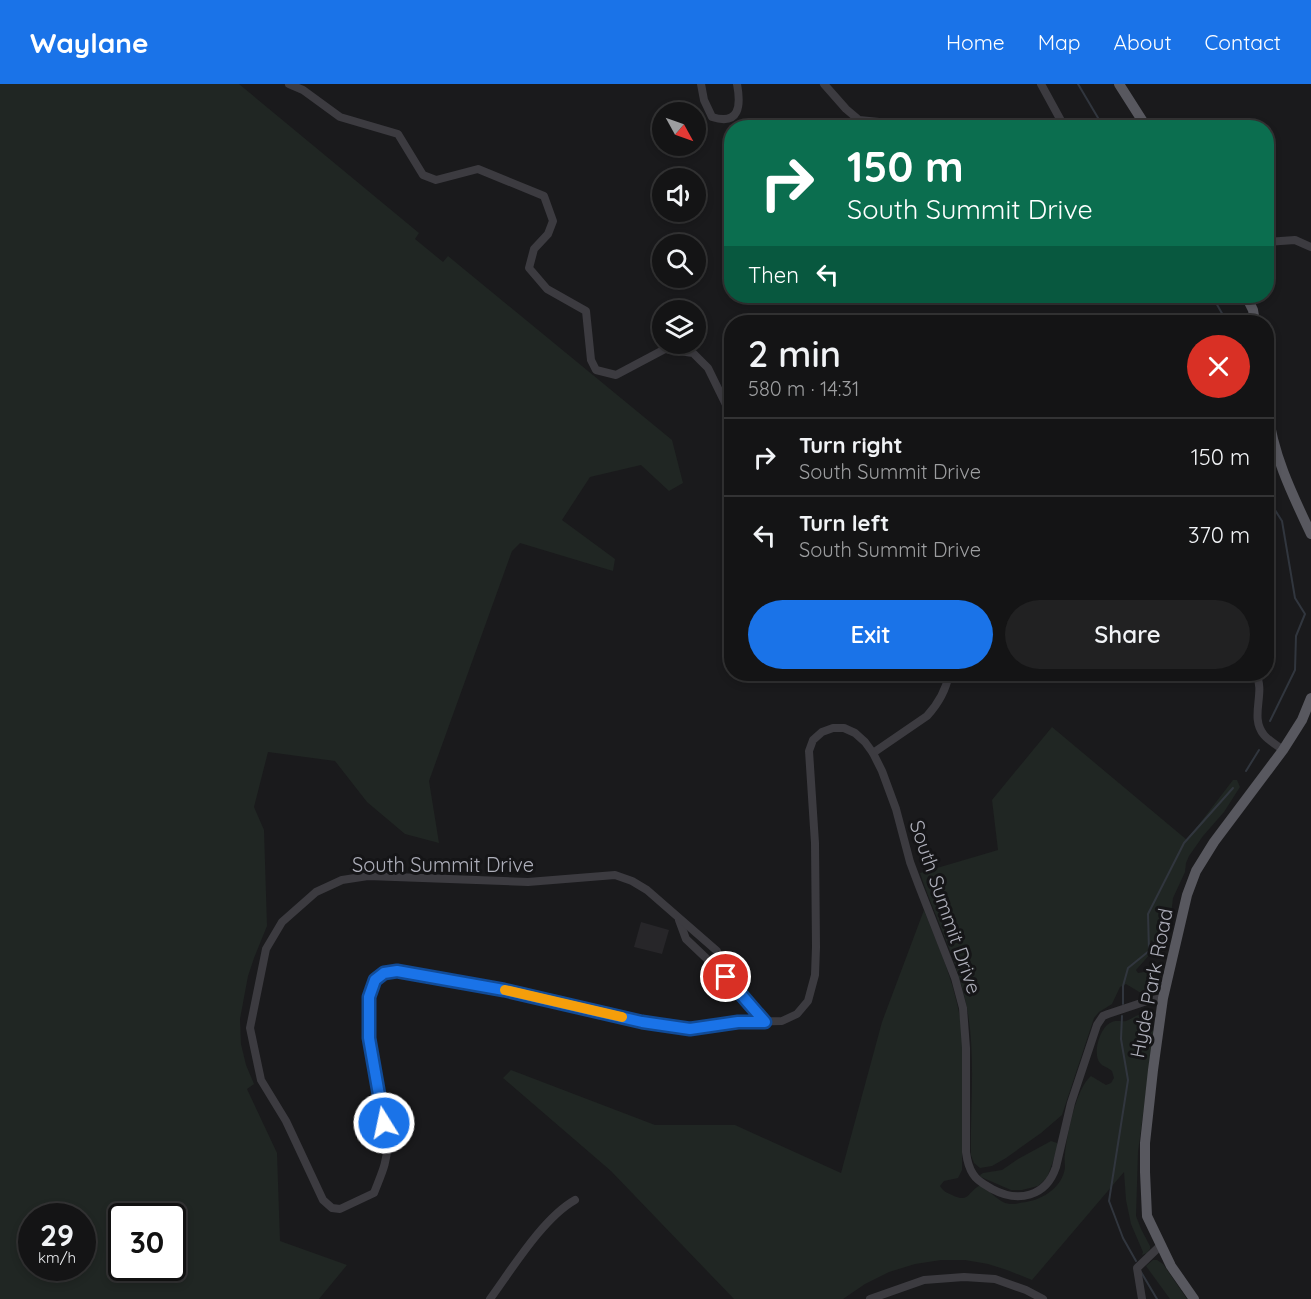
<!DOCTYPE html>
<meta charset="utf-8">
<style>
:root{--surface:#141415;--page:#212122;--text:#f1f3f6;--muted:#9d9ea0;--line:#333334;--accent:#1a73e8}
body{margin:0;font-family:Quicksand,sans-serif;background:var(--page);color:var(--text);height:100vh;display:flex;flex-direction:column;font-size:22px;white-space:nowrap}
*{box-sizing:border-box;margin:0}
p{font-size:20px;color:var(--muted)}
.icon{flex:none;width:33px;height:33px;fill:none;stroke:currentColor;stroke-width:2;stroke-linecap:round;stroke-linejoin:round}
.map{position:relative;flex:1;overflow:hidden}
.details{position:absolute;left:724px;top:231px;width:550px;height:366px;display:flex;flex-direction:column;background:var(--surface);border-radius:24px;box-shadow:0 3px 9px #0003,0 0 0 2px var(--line)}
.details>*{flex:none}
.top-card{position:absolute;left:724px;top:36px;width:550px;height:183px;border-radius:24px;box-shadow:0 3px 9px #0003,0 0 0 2px var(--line);background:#0b6e4f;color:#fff;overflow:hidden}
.needle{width:39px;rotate:130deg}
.buttons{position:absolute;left:652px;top:18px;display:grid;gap:12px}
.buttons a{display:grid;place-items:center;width:54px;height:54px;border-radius:50%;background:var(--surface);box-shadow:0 3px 9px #0003,0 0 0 2px var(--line);font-size:30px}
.speed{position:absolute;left:18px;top:1119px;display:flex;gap:12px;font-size:30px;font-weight:700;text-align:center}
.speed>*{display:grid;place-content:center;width:78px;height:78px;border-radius:50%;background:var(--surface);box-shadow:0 3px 9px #0003,0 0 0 2px var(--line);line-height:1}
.speed small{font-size:15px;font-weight:400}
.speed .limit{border:3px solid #111;border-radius:9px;background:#fff;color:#111}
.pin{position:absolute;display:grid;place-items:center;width:51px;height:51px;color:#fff;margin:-26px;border:3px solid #fff;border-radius:50%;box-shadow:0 2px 6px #0007}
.me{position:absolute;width:66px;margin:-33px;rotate:350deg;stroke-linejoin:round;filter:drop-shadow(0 0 4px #0008)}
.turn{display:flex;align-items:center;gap:21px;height:126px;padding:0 24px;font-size:27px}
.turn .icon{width:78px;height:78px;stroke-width:2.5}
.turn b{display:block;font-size:42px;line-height:51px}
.then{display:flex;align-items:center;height:57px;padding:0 24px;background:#0003;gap:12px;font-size:22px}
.round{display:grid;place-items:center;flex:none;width:63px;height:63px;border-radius:32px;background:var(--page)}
.summary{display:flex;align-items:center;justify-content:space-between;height:102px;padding:0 24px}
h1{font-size:36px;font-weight:600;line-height:45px}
.cta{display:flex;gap:12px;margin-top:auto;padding:12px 24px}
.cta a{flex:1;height:69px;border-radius:36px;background:var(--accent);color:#fff;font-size:24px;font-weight:600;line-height:69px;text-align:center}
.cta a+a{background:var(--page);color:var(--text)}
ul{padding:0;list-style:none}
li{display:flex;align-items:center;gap:18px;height:78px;padding:0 24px;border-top:2px solid var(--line)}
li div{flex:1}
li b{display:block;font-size:22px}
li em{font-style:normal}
header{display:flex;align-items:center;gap:36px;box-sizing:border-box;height:84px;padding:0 30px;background:var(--accent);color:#fff}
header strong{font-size:28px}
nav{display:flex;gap:33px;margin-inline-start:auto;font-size:21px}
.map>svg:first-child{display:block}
.built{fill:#272629}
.green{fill:#202623;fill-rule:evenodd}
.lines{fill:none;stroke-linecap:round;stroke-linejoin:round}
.stream{stroke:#31363e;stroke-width:2}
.minor{stroke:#3c3b40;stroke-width:8}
.major{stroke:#58585f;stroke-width:10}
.route-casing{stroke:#114b97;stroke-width:15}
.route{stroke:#1a73e8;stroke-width:10}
.slow{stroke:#f59e0b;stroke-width:10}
.labels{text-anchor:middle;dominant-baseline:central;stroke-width:6;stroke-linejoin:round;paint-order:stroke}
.street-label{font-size:20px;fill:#aeafba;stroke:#151517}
</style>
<header>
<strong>Waylane</strong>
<nav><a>Home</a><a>Map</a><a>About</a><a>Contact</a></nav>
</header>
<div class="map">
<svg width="1311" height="1215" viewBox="0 0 1311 1215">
<rect width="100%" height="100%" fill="#1a1a1c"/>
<polygon class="built" points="641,838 669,846 662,870 634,863"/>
<g class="green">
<path d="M0,0H239L419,149L415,155L443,178L448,172L672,356L683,399L669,407L641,381L590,393L562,436L615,475L613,487L520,459L512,467L429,697L439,759L405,750L367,718L335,677L268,668L254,723L264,746L267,842L254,874L248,892L240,935L241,960L246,981L254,1000L247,1005L277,1069L280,1157L347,1181L319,1215H0ZM82,1132V1184H32V1132ZM172,1132V1184H122V1132Z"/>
<path d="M1052,643L1187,756L1233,696H1237L1240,703L1224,728L1203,752L1189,772L1186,779L1185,788L1173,814L1170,839L1164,851L1162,862H1158L1151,856L1150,860L1151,869L1136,886L1138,889L1150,887L1155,890C1156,900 1151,908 1141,909L1126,900L1120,903L1112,920L1099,928L1094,934L1062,1031L1041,1049L1006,1074L992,1082L980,1084L974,1079L971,1071C970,1023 976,972 967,924C958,877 935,834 920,789L998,766L992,716Z"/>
<path d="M924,826C940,866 957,904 962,947V1086L958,1094L944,1097L940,1102C944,1108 946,1108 952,1111C970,1120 967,1107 981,1101C989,1106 995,1114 1003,1118C1011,1122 1018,1119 1026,1118C1044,1115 1062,1103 1065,1084C1065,1079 1064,1075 1065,1070C1067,1051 1076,1004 1091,992L1106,1001L1111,999L1114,994L1112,987C1108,983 1103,983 1100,979C1092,970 1100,942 1112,938C1116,936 1121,938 1126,937C1135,934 1138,927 1147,933V940L1154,948L1138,1068L1136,1132L1141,1145L1150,1162V1165L1147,1169L1142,1171L1143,1168L1131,1140L1126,1116L1124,1088L1032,1196L1007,1186L988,1180L965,1176H941L915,1180L889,1188L865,1200L843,1215H734L611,1087L503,994L511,986L655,1041H735L841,1089L882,938Z"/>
<polygon points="1051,1057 1057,1059 1058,1063 1047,1094 1038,1102 1022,1106 1011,1106 981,1093 980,1091 983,1089 1002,1086 1018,1075"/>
<polygon points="1153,1176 1157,1176 1163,1180 1187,1215 1170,1215 1146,1182"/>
</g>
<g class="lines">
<g class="stream">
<polyline points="1078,0 1104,44"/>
<polyline points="1212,212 1227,238"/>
<polyline points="1268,415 1282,437 1295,514 1305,530 1296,552 1295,586 1270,637"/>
<polyline points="1246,687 1259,666"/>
<polyline points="1123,920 1123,902 1128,884 1149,867 1148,830 1184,759 1233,704"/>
<polyline points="1122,932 1121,955 1128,996 1109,1117 1123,1154 1136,1177"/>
<polyline points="1141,1188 1157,1215"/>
</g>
<g class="minor">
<polyline points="289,0 303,6 340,33 398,50 423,91 436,96 478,85 544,112 553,137 548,150 534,165 529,184 547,205 586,227 591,276 596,286 616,291 665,265 693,269 708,284 732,333"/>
<path d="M701,0L704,16L712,33C740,42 741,21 737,0"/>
<polyline points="824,0 846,25 859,36 879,38"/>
<polyline points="1041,0 1065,44"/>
<polyline points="1268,158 1295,156 1311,163"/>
<path d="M1256,590C1266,609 1249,633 1264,651C1269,657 1277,661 1283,666"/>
<path d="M873,669L927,632C938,620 946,606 949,590"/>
<polyline points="679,836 686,855 726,893 765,938"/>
<path d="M726,893L717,867L647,806L632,797L615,791L528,798L368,792L342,796L316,808L282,838L266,865L250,944L261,996L286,1037L323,1116L332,1124L340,1125L374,1109C380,1093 388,1078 387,1060C386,1024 353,923 376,895C382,889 389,888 397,887L504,906L642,938L690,945L738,938L782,937L797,930L808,917L815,891L816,863L815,759L809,667L813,656L822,648L833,644H844L855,649L865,658L873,669L882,687L896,725L910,778L919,802L955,894L963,924L966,964V1068C967,1076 969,1084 973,1090C977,1097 985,1101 992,1105C1018,1119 1046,1113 1056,1083L1071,1019L1097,941L1103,932L1108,930L1147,917L1163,914"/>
<path d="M490,1215C512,1185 543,1134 575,1116"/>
<polyline points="870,1215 924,1196 964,1193 995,1195 1026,1206 1043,1215"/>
<polyline points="1142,1215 1137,1184 1160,1162"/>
</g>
<g class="major">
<polyline points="1119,0 1147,44"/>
<polyline points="1246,212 1253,226 1255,238"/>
<path d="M1268,327C1272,369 1293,412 1311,450"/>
<polyline points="1194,1215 1171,1182 1147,1132 1145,1088 1145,1059 1153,986 1163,914 1187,811 1196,787 1214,758 1283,666 1302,636 1311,614"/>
</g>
</g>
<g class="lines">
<g class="route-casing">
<polyline id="route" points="384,1039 369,954 369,913 375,896 384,889 397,887 504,906 642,938 690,945 738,938 765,938 726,893"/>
</g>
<use href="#route" class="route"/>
<polyline class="slow" points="505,906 622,933"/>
</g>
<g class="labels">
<g class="street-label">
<text x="443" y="780">South Summit Drive</text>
<text transform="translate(946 823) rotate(71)">South Summit Drive</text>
<text transform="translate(1151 899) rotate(-79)">Hyde Park Road</text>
</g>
</g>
</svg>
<div class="buttons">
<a><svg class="needle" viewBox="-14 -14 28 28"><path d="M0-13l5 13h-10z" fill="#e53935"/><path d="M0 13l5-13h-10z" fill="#9d9ea0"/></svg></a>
<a><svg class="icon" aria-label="sound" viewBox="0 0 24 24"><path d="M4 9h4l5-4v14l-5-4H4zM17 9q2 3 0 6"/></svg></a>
<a><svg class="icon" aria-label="search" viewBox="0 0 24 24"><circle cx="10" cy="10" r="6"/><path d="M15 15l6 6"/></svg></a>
<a><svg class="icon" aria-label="layers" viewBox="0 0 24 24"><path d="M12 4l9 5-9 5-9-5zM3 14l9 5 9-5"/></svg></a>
</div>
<div class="speed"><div>29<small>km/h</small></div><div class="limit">30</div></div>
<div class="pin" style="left:726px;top:893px;background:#d93025"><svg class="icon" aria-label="arrive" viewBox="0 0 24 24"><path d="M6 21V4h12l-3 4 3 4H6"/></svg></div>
<svg class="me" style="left:384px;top:1039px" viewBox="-20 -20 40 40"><circle r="17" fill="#1a73e8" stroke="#fff" stroke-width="3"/><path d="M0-11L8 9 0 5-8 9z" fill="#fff"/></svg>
<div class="top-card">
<div class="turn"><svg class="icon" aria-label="right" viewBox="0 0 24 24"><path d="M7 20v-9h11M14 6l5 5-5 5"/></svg><div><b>150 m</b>South Summit Drive</div></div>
<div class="then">Then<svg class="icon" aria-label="left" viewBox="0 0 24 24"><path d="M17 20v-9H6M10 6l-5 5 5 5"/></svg></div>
</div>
<section class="details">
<div class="summary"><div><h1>2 min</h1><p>580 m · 14:31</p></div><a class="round" style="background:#d93025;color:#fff"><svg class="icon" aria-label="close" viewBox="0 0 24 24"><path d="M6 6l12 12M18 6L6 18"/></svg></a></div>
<ul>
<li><svg class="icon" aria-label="right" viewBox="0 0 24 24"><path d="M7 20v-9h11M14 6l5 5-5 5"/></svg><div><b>Turn right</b><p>South Summit Drive</p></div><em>150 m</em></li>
<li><svg class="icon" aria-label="left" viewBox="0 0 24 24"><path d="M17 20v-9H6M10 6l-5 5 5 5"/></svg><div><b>Turn left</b><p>South Summit Drive</p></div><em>370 m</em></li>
</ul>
<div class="cta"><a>Exit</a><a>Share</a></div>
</section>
</div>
